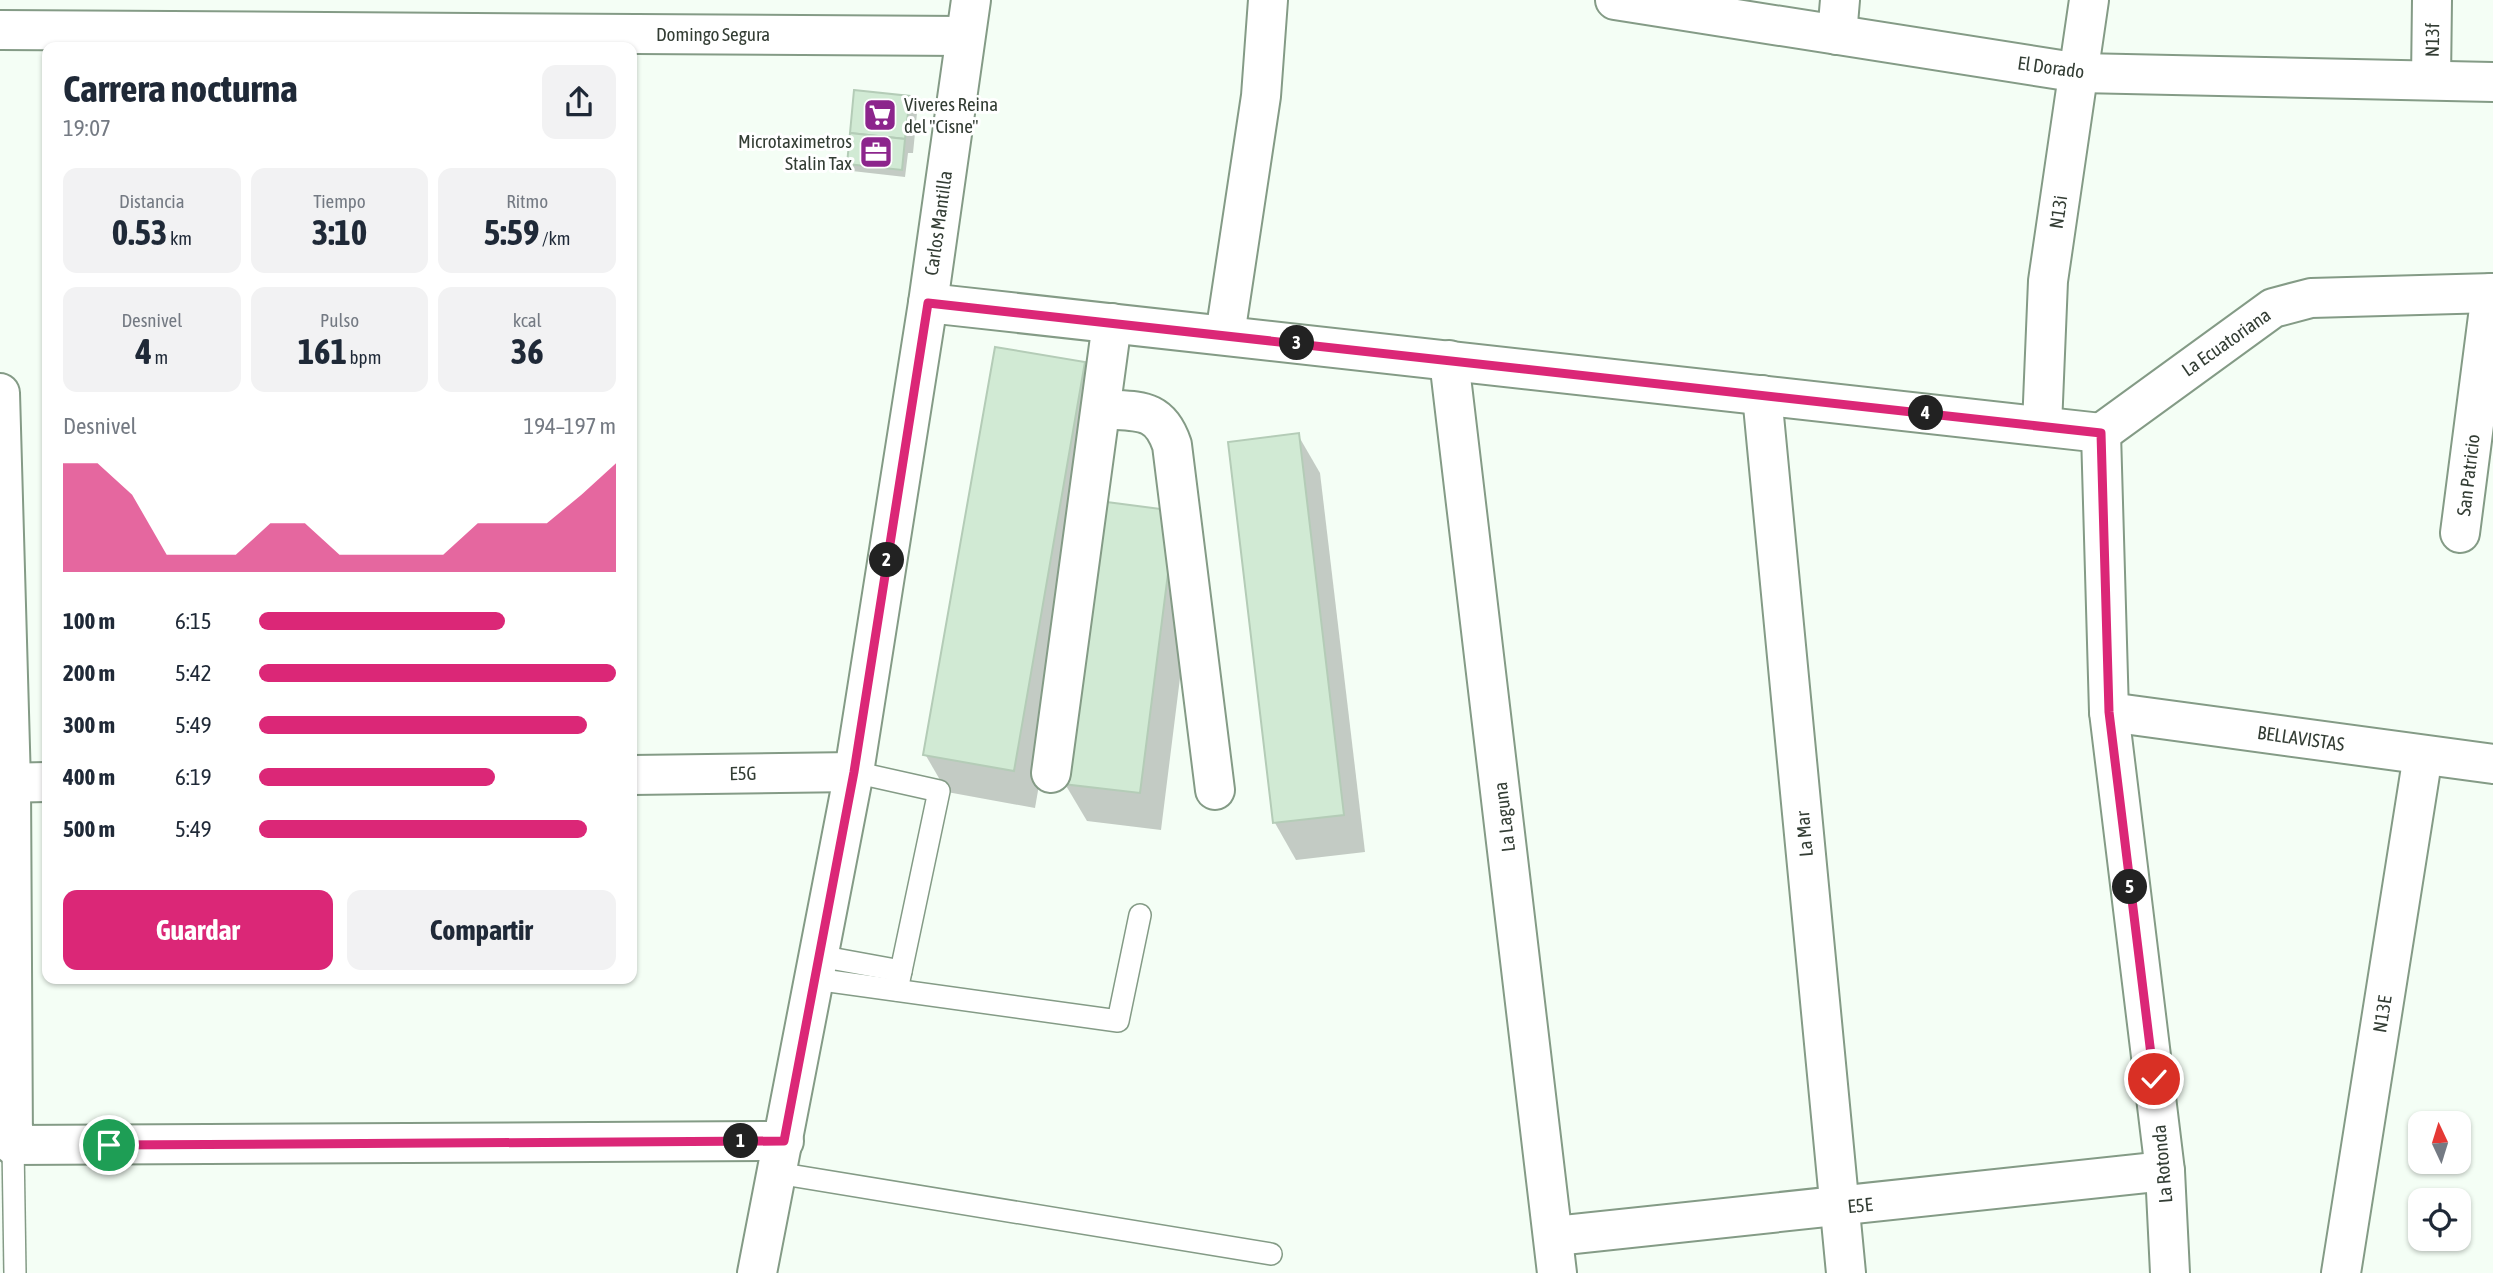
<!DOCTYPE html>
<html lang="es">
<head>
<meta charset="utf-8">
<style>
	:root { --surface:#fff; --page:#f2f2f3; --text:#1f2937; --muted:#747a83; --accent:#db2777 }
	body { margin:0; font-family:"Asap Condensed",sans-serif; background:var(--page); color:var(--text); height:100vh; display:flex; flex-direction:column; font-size:26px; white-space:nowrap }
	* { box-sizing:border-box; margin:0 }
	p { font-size:23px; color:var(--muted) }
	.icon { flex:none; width:38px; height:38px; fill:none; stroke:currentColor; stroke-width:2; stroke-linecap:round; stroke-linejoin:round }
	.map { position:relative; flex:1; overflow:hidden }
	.side { position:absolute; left:42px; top:42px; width:595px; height:942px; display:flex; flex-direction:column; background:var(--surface); border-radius:14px; box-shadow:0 2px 5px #0004 }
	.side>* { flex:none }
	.needle { width:46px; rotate:356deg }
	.tools { position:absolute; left:2408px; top:1111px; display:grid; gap:14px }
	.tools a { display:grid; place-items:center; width:63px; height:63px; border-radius:14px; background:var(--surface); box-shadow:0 2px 5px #0004; font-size:35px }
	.pin { position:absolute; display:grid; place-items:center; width:60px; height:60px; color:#fff; margin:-30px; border:4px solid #fff; border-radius:50%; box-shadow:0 2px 7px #0007 }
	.km { position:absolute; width:35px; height:35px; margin:-18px; border-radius:50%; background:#222; color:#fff; font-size:19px; line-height:35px; text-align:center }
	.round { display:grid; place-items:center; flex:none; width:74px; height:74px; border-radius:14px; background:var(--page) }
	.head { display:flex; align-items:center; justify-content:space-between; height:119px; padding:0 21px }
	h1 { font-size:38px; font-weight:700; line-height:52px }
	.figures { display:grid; grid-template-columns:repeat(3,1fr); gap:10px; height:119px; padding:7px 21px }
	.figures div { display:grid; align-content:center; border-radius:14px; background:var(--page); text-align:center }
	.figures b { font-size:35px; font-weight:700 }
	.figures small { font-size:19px; font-weight:400 }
	.figures p { font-size:19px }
	.chart { height:196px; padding:14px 21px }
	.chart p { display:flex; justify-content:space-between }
	.chart svg { width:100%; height:126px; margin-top:7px; fill:var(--accent); opacity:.7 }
	.action { display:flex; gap:14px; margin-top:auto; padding:14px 21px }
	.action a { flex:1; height:80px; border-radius:14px; background:var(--accent); color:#fff; font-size:28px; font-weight:700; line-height:80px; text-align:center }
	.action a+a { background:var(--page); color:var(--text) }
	ul { padding:0 21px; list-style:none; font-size:23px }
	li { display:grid; grid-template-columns:112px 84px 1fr; align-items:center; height:52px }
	li i { height:18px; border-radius:9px; background:var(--accent) }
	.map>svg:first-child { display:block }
</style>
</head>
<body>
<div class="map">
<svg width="2493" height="1273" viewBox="0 0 2493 1273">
	<rect width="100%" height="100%" fill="#f4fef5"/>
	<g fill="#0003">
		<polygon points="908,98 917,113 913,153 908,153 905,177 852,171 848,164"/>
		<polygon points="1084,364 1106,401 1035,808 947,792 925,754"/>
		<polygon points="1298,435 1320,473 1365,852 1296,860 1275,823"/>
		<polygon points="1100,503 1196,550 1161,830 1087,821 1065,784"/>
	</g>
	<g fill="#d1ead4" stroke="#b4ccb7" stroke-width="2">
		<polygon points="854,90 910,96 905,139 850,133"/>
		<polygon points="850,133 905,139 902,170 847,164"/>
		<polygon points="995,347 1085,362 1014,771 923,755"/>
		<polygon points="1299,433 1344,815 1273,823 1228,442"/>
		<polygon points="1099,501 1176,511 1140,793 1063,784"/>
	</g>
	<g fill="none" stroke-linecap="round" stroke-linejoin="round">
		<defs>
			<g id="service">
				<polyline points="854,772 939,791 897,990"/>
				<polyline points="819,956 901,971"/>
				<polyline points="815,979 1118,1021 1140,915"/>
				<polyline points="13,1145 15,1273"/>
				<polyline points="777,1173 1271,1254"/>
			</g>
			<g id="minor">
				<polyline points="1615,0 2080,73 2493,82"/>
				<polyline points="0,30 964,36"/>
				<polyline points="1837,35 1840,0"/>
				<polyline points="2431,80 2432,0"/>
				<polyline points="928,303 2101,433"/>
				<polyline points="1225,335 1261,96 1268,0"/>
				<polyline points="1449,360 1557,1273"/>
				<polyline points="0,393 11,783 13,1145 784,1141"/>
				<polyline points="1762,395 1846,1273"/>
				<path d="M1101,409C1137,412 1159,406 1172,445L1215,790"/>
				<polyline points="2042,426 2048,281 2089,0"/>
				<polyline points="2101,433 2109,712 2165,1171 2170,1273"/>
				<polyline points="2101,433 2273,308 2311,298 2493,293"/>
				<polyline points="2460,533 2491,293"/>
				<polyline points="2109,712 2493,764"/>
				<polyline points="1051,773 1112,323"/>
				<polyline points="632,775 854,772"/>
				<polyline points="0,783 47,782"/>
				<polyline points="1555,1236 2165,1171"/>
				<polyline points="2341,1273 2423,755"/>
			</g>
			<polyline id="tertiary" points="757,1273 854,772 928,303 971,0"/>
		</defs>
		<use href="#service" stroke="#849b86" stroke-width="24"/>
		<use href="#minor" stroke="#849b86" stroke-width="42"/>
		<use href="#tertiary" stroke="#849b86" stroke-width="42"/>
		<use href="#service" stroke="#fff" stroke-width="21"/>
		<use href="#minor" stroke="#fff" stroke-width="38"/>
		<use href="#tertiary" stroke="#fff" stroke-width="38"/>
	</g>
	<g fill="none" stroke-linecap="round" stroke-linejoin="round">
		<defs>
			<polyline id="route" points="109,1145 784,1141 854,772 928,303 2101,433 2109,712 2154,1079"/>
		</defs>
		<use href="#route" stroke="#fff" stroke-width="14"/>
		<use href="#route" stroke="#db2777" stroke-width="9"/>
	</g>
	<defs>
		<symbol id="supermarket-square" viewBox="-11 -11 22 22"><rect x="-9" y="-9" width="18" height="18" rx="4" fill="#8c258c" stroke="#fff"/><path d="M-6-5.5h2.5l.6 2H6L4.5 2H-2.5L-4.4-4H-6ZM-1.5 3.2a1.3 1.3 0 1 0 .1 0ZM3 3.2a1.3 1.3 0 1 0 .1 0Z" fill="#fff"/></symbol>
		<symbol id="office-square" viewBox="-11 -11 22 22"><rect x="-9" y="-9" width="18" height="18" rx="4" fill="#8c258c" stroke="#fff"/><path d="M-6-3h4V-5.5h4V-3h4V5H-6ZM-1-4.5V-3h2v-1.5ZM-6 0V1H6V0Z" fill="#fff"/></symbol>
	</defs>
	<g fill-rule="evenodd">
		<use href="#supermarket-square" x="861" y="96" width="38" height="38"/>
		<use href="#office-square" x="857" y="133" width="38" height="38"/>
	</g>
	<g text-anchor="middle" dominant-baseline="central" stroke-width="6" stroke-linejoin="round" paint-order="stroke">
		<g font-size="19" fill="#333d34" stroke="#fff">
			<text x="713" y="34">Domingo Segura</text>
			<text transform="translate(2432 40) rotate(-89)">N13f</text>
			<text transform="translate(2051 67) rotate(8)">El Dorado</text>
			<text transform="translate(2058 212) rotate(-82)">N13i</text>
			<text transform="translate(938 223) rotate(-82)">Carlos Mantilla</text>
			<text transform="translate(2226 342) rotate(-35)">La Ecuatoriana</text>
			<text transform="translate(2468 475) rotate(-83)">San Patricio</text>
			<text transform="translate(2301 738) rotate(8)">BELLAVISTAS</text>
			<text transform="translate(743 773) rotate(-1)">E5G</text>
			<text transform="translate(1504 817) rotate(-97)">La Laguna</text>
			<text transform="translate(1804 834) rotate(-95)">La Mar</text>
			<text transform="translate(2382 1014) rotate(-81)">N13E</text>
			<text transform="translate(2162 1164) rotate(-95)">La Rotonda</text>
			<text transform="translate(1860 1205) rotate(-6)">E5E</text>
		</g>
		<g font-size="19" fill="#333d34" stroke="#fff" text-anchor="start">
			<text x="904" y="104">Viveres Reina<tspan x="904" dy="22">del "Cisne"</tspan></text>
			<text x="852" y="141" text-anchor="end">Microtaximetros<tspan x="852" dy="22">Stalin Tax</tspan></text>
		</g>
	</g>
</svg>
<div class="tools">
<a><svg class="needle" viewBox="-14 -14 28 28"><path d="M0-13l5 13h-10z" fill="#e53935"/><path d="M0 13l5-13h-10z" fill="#747a83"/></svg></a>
<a><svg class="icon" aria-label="locate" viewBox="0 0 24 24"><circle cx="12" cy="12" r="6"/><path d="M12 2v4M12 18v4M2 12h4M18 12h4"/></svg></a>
</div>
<div class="pin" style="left:109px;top:1145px;background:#1e9e55"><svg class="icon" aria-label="arrive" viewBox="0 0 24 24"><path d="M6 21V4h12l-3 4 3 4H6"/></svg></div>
<div class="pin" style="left:2154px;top:1079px;background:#d93025"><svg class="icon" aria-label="check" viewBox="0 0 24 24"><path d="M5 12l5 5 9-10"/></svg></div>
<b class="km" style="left:741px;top:1141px">1</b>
<b class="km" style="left:887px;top:560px">2</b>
<b class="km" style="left:1297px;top:343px">3</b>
<b class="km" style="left:1926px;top:413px">4</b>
<b class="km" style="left:2130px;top:887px">5</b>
<section class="side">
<div class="head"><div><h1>Carrera nocturna</h1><p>19:07</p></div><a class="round"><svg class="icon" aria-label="share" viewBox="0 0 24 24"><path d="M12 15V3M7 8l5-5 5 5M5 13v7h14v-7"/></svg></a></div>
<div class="figures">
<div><p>Distancia</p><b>0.53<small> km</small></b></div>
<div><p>Tiempo</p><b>3:10</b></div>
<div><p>Ritmo</p><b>5:59<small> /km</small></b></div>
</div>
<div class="figures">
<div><p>Desnivel</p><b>4<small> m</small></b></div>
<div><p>Pulso</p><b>161<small> bpm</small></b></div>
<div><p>kcal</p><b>36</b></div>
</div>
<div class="chart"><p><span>Desnivel</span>194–197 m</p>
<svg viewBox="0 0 160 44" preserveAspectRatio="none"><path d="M0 44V6L10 6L20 17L30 38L40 38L50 38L60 27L70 27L80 38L90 38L100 38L110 38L120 27L130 27L140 27L150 17L160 6V44z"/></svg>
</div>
<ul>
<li><b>100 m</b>6:15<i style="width:69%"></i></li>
<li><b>200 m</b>5:42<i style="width:100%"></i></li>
<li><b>300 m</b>5:49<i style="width:92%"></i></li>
<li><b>400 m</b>6:19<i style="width:66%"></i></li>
<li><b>500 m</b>5:49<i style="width:92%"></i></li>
</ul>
<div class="action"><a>Guardar</a><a>Compartir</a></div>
</section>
</div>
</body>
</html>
